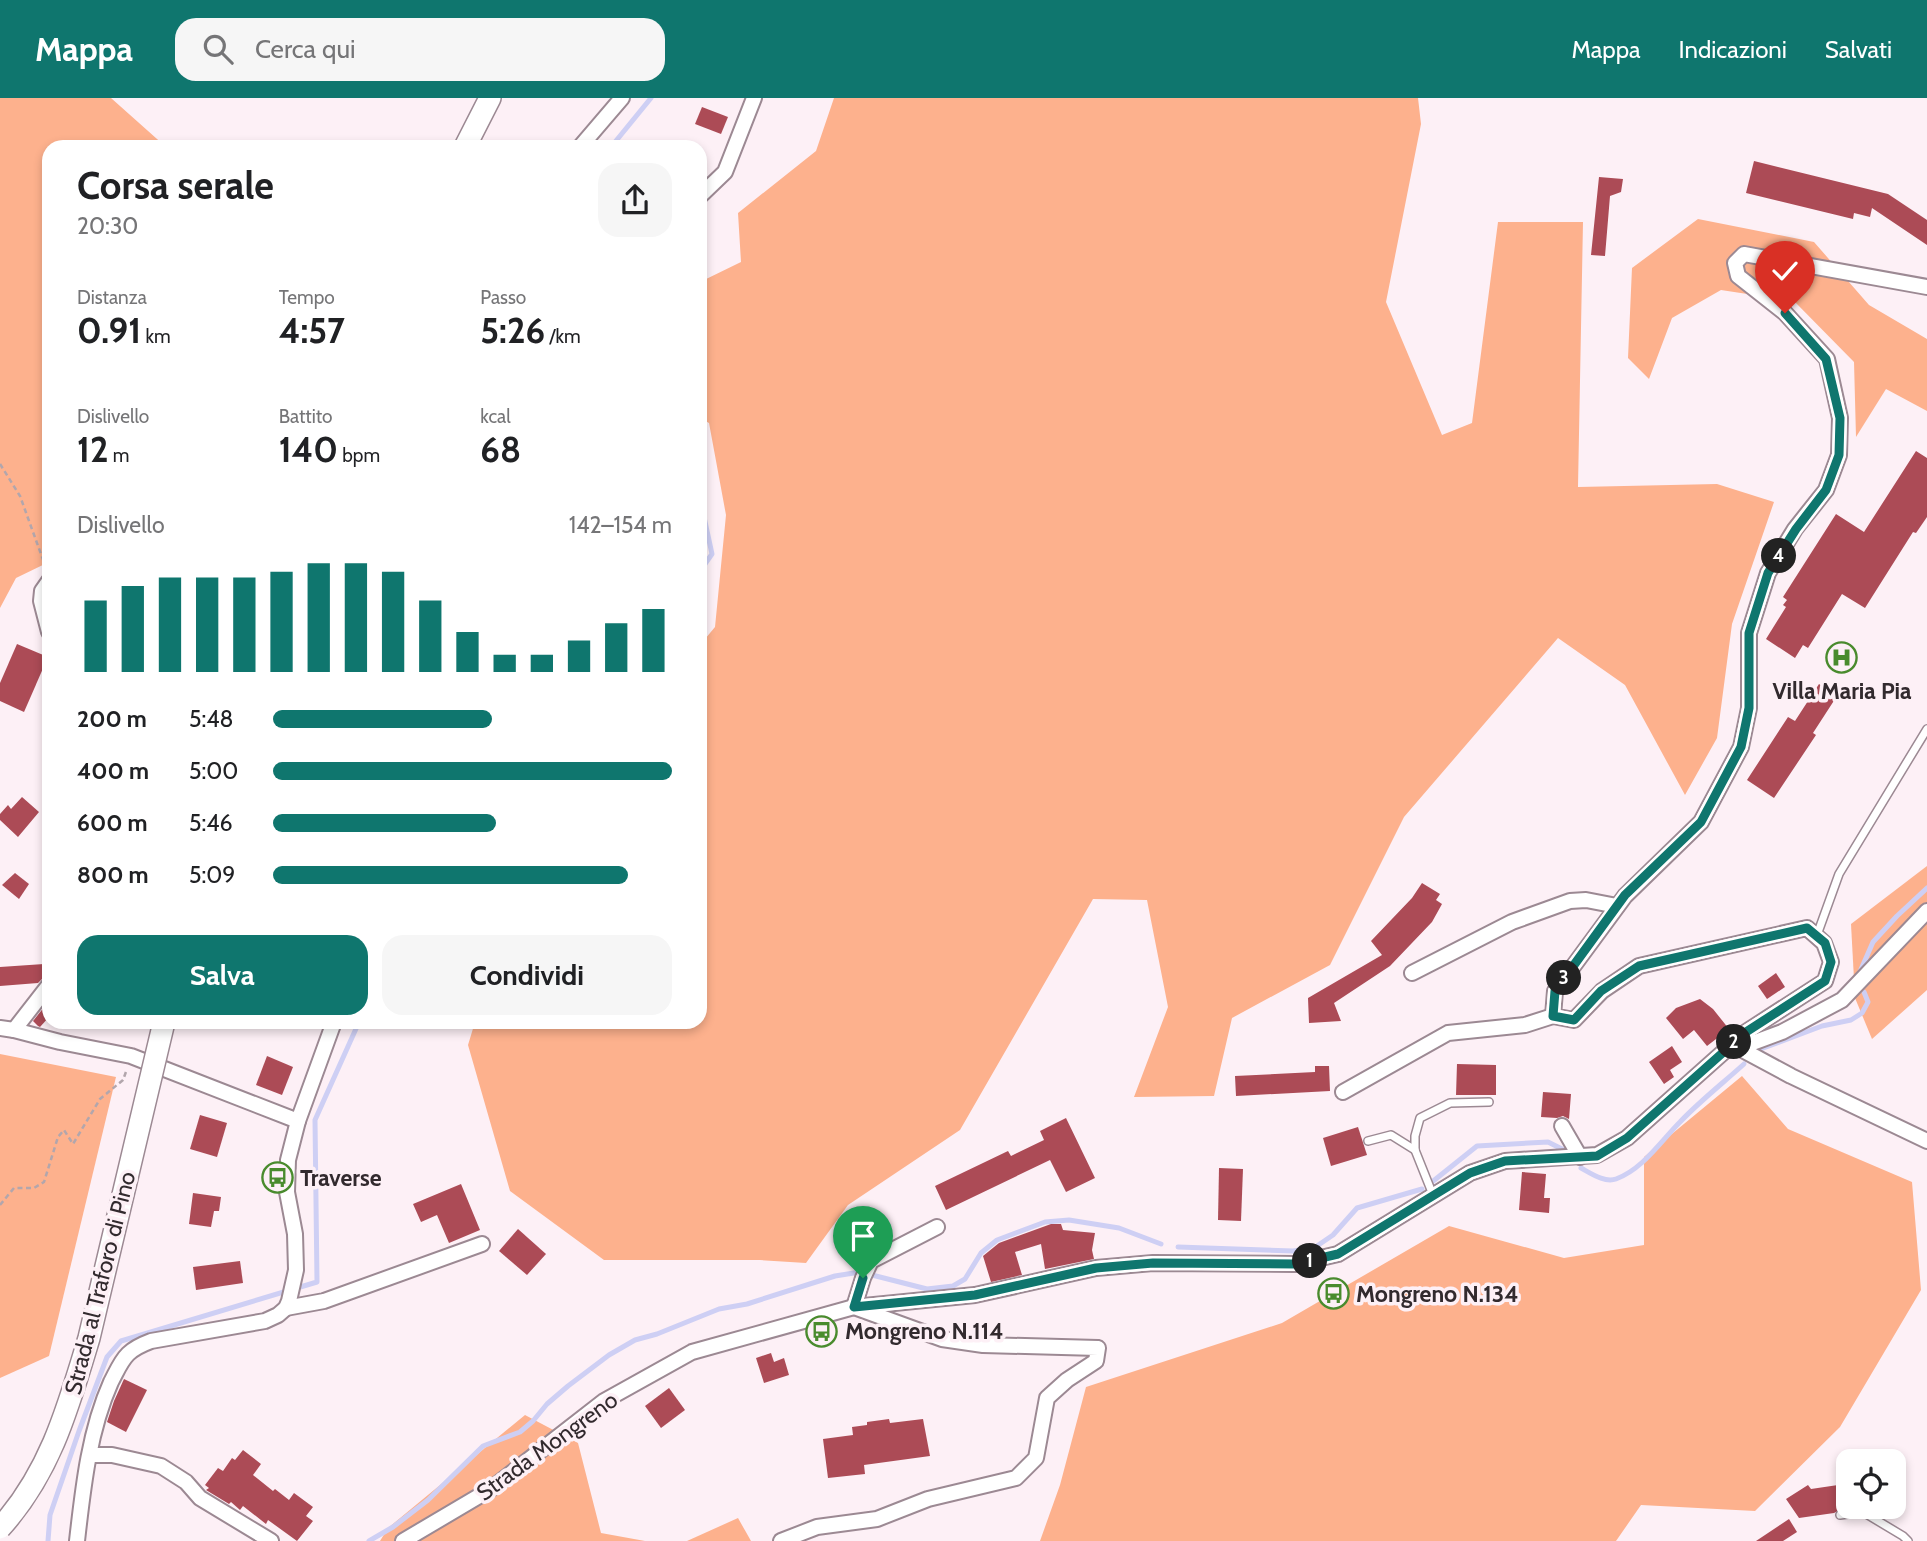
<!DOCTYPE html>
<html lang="it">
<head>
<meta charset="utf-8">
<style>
	:root { --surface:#fff; --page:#f6f6f6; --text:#202124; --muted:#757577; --accent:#0f766e }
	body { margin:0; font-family:Cabin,sans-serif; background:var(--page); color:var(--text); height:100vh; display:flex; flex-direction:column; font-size:26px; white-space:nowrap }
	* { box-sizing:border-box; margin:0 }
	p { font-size:23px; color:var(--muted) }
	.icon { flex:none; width:38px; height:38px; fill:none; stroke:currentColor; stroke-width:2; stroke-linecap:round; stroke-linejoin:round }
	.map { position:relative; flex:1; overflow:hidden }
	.details { position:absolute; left:42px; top:42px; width:665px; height:889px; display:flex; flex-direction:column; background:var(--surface); border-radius:21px; box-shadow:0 4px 10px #0003 }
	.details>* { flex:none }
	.fabs { position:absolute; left:1836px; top:1351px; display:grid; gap:14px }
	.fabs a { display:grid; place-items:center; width:70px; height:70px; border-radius:14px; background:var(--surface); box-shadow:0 4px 10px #0003; font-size:35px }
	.pin { position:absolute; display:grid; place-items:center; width:60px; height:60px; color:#fff; margin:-72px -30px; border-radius:50% 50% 50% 0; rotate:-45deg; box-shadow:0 0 7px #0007 }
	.pin .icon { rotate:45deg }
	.km { position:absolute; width:35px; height:35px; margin:-18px; border-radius:50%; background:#222; color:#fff; font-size:19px; line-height:35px; text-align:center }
	.round { display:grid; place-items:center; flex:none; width:74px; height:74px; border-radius:21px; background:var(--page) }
	.summary { display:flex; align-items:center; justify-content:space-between; height:119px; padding:0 35px }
	h1 { font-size:38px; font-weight:700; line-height:52px }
	.metrics { display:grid; grid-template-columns:repeat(3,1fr); gap:10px; height:119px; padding:7px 35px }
	.metrics div { display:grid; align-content:center }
	.metrics b { font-size:35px; font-weight:700 }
	.metrics small { font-size:19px; font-weight:400 }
	.metrics p { font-size:19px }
	.chart { height:196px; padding:14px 35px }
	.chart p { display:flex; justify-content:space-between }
	.chart svg { width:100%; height:126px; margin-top:7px; stroke:var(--accent); stroke-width:6 }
	.button { display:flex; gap:14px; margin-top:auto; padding:14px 35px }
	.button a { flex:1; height:80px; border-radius:21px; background:var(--accent); color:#fff; font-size:28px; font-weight:700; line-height:80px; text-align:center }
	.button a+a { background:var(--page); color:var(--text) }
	ul { padding:0 35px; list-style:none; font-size:23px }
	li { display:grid; grid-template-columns:112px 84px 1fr; align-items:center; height:52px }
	li i { height:18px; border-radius:9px; background:var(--accent) }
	header { display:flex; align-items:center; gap:42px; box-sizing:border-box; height:98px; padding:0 35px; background:var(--accent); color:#fff }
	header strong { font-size:33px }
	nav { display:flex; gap:38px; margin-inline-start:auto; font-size:24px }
	.search { width:490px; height:63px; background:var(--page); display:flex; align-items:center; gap:18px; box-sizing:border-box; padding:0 24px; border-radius:21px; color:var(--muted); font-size:26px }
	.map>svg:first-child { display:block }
</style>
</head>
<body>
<header>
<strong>Mappa</strong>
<div class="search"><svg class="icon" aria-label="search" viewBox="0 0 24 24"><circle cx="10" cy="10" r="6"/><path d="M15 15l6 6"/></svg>Cerca qui</div>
<nav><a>Mappa</a><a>Indicazioni</a><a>Salvati</a></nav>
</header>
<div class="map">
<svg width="1927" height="1443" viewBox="0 0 1927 1443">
	<rect width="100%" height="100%" fill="#fdf0f6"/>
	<g fill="#fdb18d">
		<polygon points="0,0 111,0 166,49 49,49 49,464 16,480 0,510"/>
		<polygon points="834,0 1418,0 1421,26 1386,204 1442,337 1472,325 1498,124 1583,124 1578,389 1717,386 1774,404 1732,526 1717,640 1685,697 1625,587 1558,540 1404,719 1330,867 1232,920 1214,998 1134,999 1168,909 1147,802 1093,801 960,1032 848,1107 806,1165 760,1162 604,1162 510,1093 468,947 475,924 700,924 700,547 715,529 726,417 709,325 700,320 700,184 741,164 738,115 816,53"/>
		<polygon points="1698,121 1814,144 1869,207 1927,241 1927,313 1886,291 1856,339 1854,264 1794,203 1721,192 1672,220 1649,281 1628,260 1632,170"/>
		<polygon points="1927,768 1927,892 1872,941 1855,900 1851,826"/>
		<polygon points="0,956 116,979 49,1258 0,1280"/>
		<polygon points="1742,978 1788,1031 1912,1084 1921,1192 1840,1329 1755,1413 1641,1407 1616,1443 1040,1443 1060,1387 1086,1289 1282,1225 1449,1128 1564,1160 1644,1147 1644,1059"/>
		<polygon points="525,1317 578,1345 601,1435 645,1443 380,1443 388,1430"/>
		<polygon points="738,1420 751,1443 687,1443"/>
	</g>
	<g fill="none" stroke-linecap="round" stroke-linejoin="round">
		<g stroke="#cecff4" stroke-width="5">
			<polyline points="611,49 651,0"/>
			<polyline points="700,415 704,419 712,456 700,473"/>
			<polyline points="1859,876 1873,844 1897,818 1927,790"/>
			<polyline points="1758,952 1822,928 1851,922 1862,915 1868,904 1864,894"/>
			<path d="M1581,1070C1592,1076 1605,1085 1616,1081C1643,1071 1661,1043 1680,1024C1700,1003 1723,985 1744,966"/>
			<polyline points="1432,1084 1477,1048 1548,1044 1562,1051"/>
			<polyline points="1178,1149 1293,1153 1314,1150 1333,1137 1357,1110 1422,1091"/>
			<polyline points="872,1177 927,1191 953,1188 965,1181 981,1155 997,1142 1045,1124 1069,1122 1119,1130 1161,1146"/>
			<polyline points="48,1443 50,1417 79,1333 107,1259 121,1243 317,1184 315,1022 359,924"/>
			<polyline points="369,1443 393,1429 428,1402 483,1348 520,1334 533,1323 547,1306 568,1288 609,1257 635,1242 657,1236 719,1211 747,1206 835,1178 860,1174"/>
		</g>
	</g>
	<g fill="#ac4b56">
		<polygon points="702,9 728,19 721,36 695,26"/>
		<polygon points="1754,63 1888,96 1927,122 1927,147 1872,110 1870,119 1854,115 1853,121 1746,95"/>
		<polygon points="1599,79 1623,81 1621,94 1610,98 1605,158 1591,157"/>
		<polygon points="1916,353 1927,360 1927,419 1916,435 1913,434 1865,510 1842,496 1808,550 1803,547 1795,560 1766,541 1786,509 1783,507 1787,502 1783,499 1836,416 1864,434"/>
		<polygon points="17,546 48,559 24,614 0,603 0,585"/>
		<polygon points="1819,586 1837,598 1813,635 1816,637 1774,700 1747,682 1788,619 1795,623"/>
		<polygon points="22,699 39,714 18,739 0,722 0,716 8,707 11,711"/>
		<polygon points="15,775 29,786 19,801 2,787"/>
		<polygon points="1422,785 1440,796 1436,802 1442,806 1432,824 1390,868 1334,905 1341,923 1309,925 1308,900 1382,857 1371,843 1412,800"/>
		<polygon points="44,866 45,878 38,885 0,888 0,869"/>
		<polygon points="1776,875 1785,889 1767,901 1758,888"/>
		<polygon points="1700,901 1713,911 1729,931 1707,948 1694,932 1683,941 1666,920 1676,910"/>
		<polygon points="49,903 49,919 40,929 38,928 33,923"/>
		<polygon points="1672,948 1682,964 1670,972 1674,979 1664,986 1649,964"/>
		<polygon points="267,958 293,969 282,997 256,987"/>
		<polygon points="1457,966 1496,967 1496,997 1456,997"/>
		<polygon points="1315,968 1329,968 1330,993 1236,998 1235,978 1315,974"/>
		<polygon points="1543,994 1571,996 1569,1021 1563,1018 1557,1020 1541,1019"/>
		<polygon points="200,1017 227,1025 217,1059 190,1051"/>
		<polygon points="1066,1020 1095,1080 1066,1094 1050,1062 946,1112 935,1088 1008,1053 1011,1058 1044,1042 1040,1033"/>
		<polygon points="1358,1029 1367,1057 1331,1068 1323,1040"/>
		<polygon points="1219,1070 1243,1071 1241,1123 1218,1122"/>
		<polygon points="1522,1074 1546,1076 1544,1100 1550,1100 1549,1115 1519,1112"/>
		<polygon points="461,1086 480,1132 449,1145 437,1117 421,1124 413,1106"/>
		<polygon points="193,1095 221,1099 219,1113 214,1113 211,1129 189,1126"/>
		<polygon points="1051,1126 1061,1126 1063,1132 1095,1135 1092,1152 1094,1161 1045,1171 1041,1146 1015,1154 1022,1177 991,1184 983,1158 999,1145"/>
		<polygon points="518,1131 546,1156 527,1177 499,1153"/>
		<polygon points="240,1163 243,1185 196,1192 193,1169"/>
		<polygon points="771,1255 774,1264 784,1260 789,1277 764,1285 756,1260"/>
		<polygon points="124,1281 147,1292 126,1334 107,1324 114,1303"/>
		<polygon points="669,1290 685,1312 661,1330 645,1308"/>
		<polygon points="889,1321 890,1325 923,1321 930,1358 864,1367 865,1376 828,1380 823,1341 853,1337 852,1329 867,1327 867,1324"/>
		<polygon points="243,1352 261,1366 253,1377 273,1393 275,1391 289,1402 294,1395 313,1409 306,1418 313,1423 297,1443 268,1422 266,1426 243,1408 240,1412 231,1404 229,1406 206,1392 209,1390 205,1387 218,1370 223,1373 232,1360 235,1362"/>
		<polygon points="1808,1387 1811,1391 1838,1387 1842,1411 1834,1415 1799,1420 1786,1401"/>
		<polygon points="1789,1421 1797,1434 1783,1443 1756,1443"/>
	</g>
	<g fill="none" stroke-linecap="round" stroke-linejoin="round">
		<defs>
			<g id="service">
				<polyline points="1817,837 1839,776 1927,631"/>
				<polyline points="1368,1043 1391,1037 1415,1052"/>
				<polyline points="1433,1097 1415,1052 1415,1038 1420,1020 1450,1005 1489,1004"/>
				<polyline points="1840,1417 1863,1414 1903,1438 1908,1443"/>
			</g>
			<g id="minor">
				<polyline points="580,49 622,0"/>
				<polyline points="700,98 725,74 754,0"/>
				<polyline points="49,483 42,493 41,503 49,534"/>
				<polyline points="1412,875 1512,824 1570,803 1586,802 1617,808"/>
				<polyline points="0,930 14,932 60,944 131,958 298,1023"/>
				<polyline points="14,932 49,887"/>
				<polyline points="1727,950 1739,950 1782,934 1842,902 1927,813"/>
				<polyline points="1739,950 1791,978 1927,1043"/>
				<polyline points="1343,994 1448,935 1525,927 1553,918"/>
				<polyline points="1562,1028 1580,1059"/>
				<polyline points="286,1210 324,1203 482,1146"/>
				<polyline points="90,1357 112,1357 161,1368 186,1384 200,1400 271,1443"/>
				<path d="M77,1443C83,1390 89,1333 111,1284C116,1275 120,1264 128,1256C134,1250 143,1246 151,1243L265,1223L278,1217L286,1210L289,1203L296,1172L295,1136L287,1094L288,1062L298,1023L334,924"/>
				<polyline points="403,1443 491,1391 604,1303 692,1254 854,1209 975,1197 1096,1170 1153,1165 1295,1166 1338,1156 1470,1075 1505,1063 1597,1057 1627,1040 1746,934 1825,883 1831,864 1824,845 1807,830 1639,868 1602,893 1574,922 1553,918 1555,893 1625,798 1701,724 1741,649 1749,610 1749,535 1768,475 1795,431 1826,392 1839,357 1840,320 1827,261 1785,215 1738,178 1735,165 1744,156 1927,189"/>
				<polyline points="781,1443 817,1429 877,1421 928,1401 1016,1380 1036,1360 1047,1300 1067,1282 1096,1263 1098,1250 983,1247 942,1241 854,1209 863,1180 871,1163 937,1129"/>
			</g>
			<polyline id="primary" points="465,49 490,0"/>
		</defs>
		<use href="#service" stroke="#9c8993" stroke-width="10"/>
		<use href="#minor" stroke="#9c8993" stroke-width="18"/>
		<use href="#primary" stroke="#9c8993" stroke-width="24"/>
		<g stroke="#b2a6ac" stroke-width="2.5" stroke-dasharray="5 3.5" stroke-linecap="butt">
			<polyline points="0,366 20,398 46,470"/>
			<polyline points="0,1107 14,1090 34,1090 44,1084 58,1039 64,1032 73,1046 100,1001 123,982 127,971"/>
		</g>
		<use href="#service" stroke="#fff" stroke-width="7"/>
		<use href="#minor" stroke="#fff" stroke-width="14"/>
		<use href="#primary" stroke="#fff" stroke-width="21"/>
		<defs>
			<path id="primary-bridge" d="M0,1430C50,1375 68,1310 89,1240L164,924"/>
		</defs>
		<use href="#primary-bridge" stroke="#9c8993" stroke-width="24" stroke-linecap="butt"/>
		<use href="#primary-bridge" stroke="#fff" stroke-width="21"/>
	</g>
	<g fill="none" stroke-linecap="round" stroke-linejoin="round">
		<defs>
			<polyline id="route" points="863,1180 854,1209 975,1197 1096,1170 1153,1165 1295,1166 1338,1156 1470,1075 1505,1063 1597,1058 1627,1040 1746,934 1825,883 1831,864 1825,845 1807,830 1639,868 1601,893 1574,922 1553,918 1555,893 1625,797 1701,724 1741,649 1749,610 1749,535 1768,475 1796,431 1826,392 1839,357 1840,320 1826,261 1785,215"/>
		</defs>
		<use href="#route" stroke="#fff" stroke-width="14"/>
		<use href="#route" stroke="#0f766e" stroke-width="9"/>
	</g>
	<defs>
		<symbol id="hospital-ring" viewBox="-11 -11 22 22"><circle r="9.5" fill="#fdf0f6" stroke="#498b2d" stroke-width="1.5"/><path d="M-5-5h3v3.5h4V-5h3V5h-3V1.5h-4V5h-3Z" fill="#498b2d"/></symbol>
		<symbol id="bus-ring" viewBox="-11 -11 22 22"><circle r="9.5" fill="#fdf0f6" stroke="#498b2d" stroke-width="1.5"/><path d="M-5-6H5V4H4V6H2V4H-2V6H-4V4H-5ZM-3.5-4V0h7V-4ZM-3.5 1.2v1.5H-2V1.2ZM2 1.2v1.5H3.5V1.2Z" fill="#498b2d"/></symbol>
	</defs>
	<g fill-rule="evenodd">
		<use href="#hospital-ring" x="1824" y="542" width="35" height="35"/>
		<use href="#bus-ring" x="260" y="1062" width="35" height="35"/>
		<use href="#bus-ring" x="1316" y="1178" width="35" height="35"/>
		<use href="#bus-ring" x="804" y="1216" width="35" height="35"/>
	</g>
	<g text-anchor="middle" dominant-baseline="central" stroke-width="7" stroke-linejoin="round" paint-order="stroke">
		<g font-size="23" font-weight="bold" fill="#322a2e" stroke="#fdf0f6" text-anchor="start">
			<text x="1842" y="593" text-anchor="middle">Villa Maria Pia</text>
			<text x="300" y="1080">Traverse</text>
			<text x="1356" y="1196">Mongreno N.134</text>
			<text x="845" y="1233">Mongreno N.114</text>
		</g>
		<g font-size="23" fill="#322a2e" stroke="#fdf0f6">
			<text transform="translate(100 1185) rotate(-76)">Strada al Traforo di Pino</text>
			<text transform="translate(547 1348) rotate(-36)">Strada Mongreno</text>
		</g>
	</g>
</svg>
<div class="fabs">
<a><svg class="icon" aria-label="locate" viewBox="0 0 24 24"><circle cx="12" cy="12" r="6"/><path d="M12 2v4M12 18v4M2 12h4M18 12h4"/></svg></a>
</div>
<div class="pin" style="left:863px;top:1180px;background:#1e9e55"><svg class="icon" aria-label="arrive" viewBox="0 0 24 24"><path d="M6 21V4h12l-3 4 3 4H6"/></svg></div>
<div class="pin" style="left:1785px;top:215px;background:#d93025"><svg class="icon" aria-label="check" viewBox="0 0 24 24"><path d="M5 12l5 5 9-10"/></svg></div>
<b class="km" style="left:1310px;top:1163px">1</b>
<b class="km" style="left:1734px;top:944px">2</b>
<b class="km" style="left:1564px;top:880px">3</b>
<b class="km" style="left:1779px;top:458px">4</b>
<section class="details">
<div class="summary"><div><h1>Corsa serale</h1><p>20:30</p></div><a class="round"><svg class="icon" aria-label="share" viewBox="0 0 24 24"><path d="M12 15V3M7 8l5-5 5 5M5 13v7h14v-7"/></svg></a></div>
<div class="metrics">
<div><p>Distanza</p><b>0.91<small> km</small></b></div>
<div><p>Tempo</p><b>4:57</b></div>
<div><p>Passo</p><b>5:26<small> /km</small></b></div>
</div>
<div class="metrics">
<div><p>Dislivello</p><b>12<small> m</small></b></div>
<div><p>Battito</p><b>140<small> bpm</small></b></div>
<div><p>kcal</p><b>68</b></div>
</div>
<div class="chart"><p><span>Dislivello</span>142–154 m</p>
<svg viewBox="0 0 160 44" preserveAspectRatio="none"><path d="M5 44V19M15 44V14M25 44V11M35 44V11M45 44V11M55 44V9M65 44V6M75 44V6M85 44V9M95 44V19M105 44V30M115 44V38M125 44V38M135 44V33M145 44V27M155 44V22"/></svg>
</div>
<ul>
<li><b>200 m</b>5:48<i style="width:55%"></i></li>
<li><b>400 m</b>5:00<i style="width:100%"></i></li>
<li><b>600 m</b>5:46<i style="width:56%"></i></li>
<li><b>800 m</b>5:09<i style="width:89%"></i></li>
</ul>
<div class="button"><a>Salva</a><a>Condividi</a></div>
</section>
</div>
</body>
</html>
